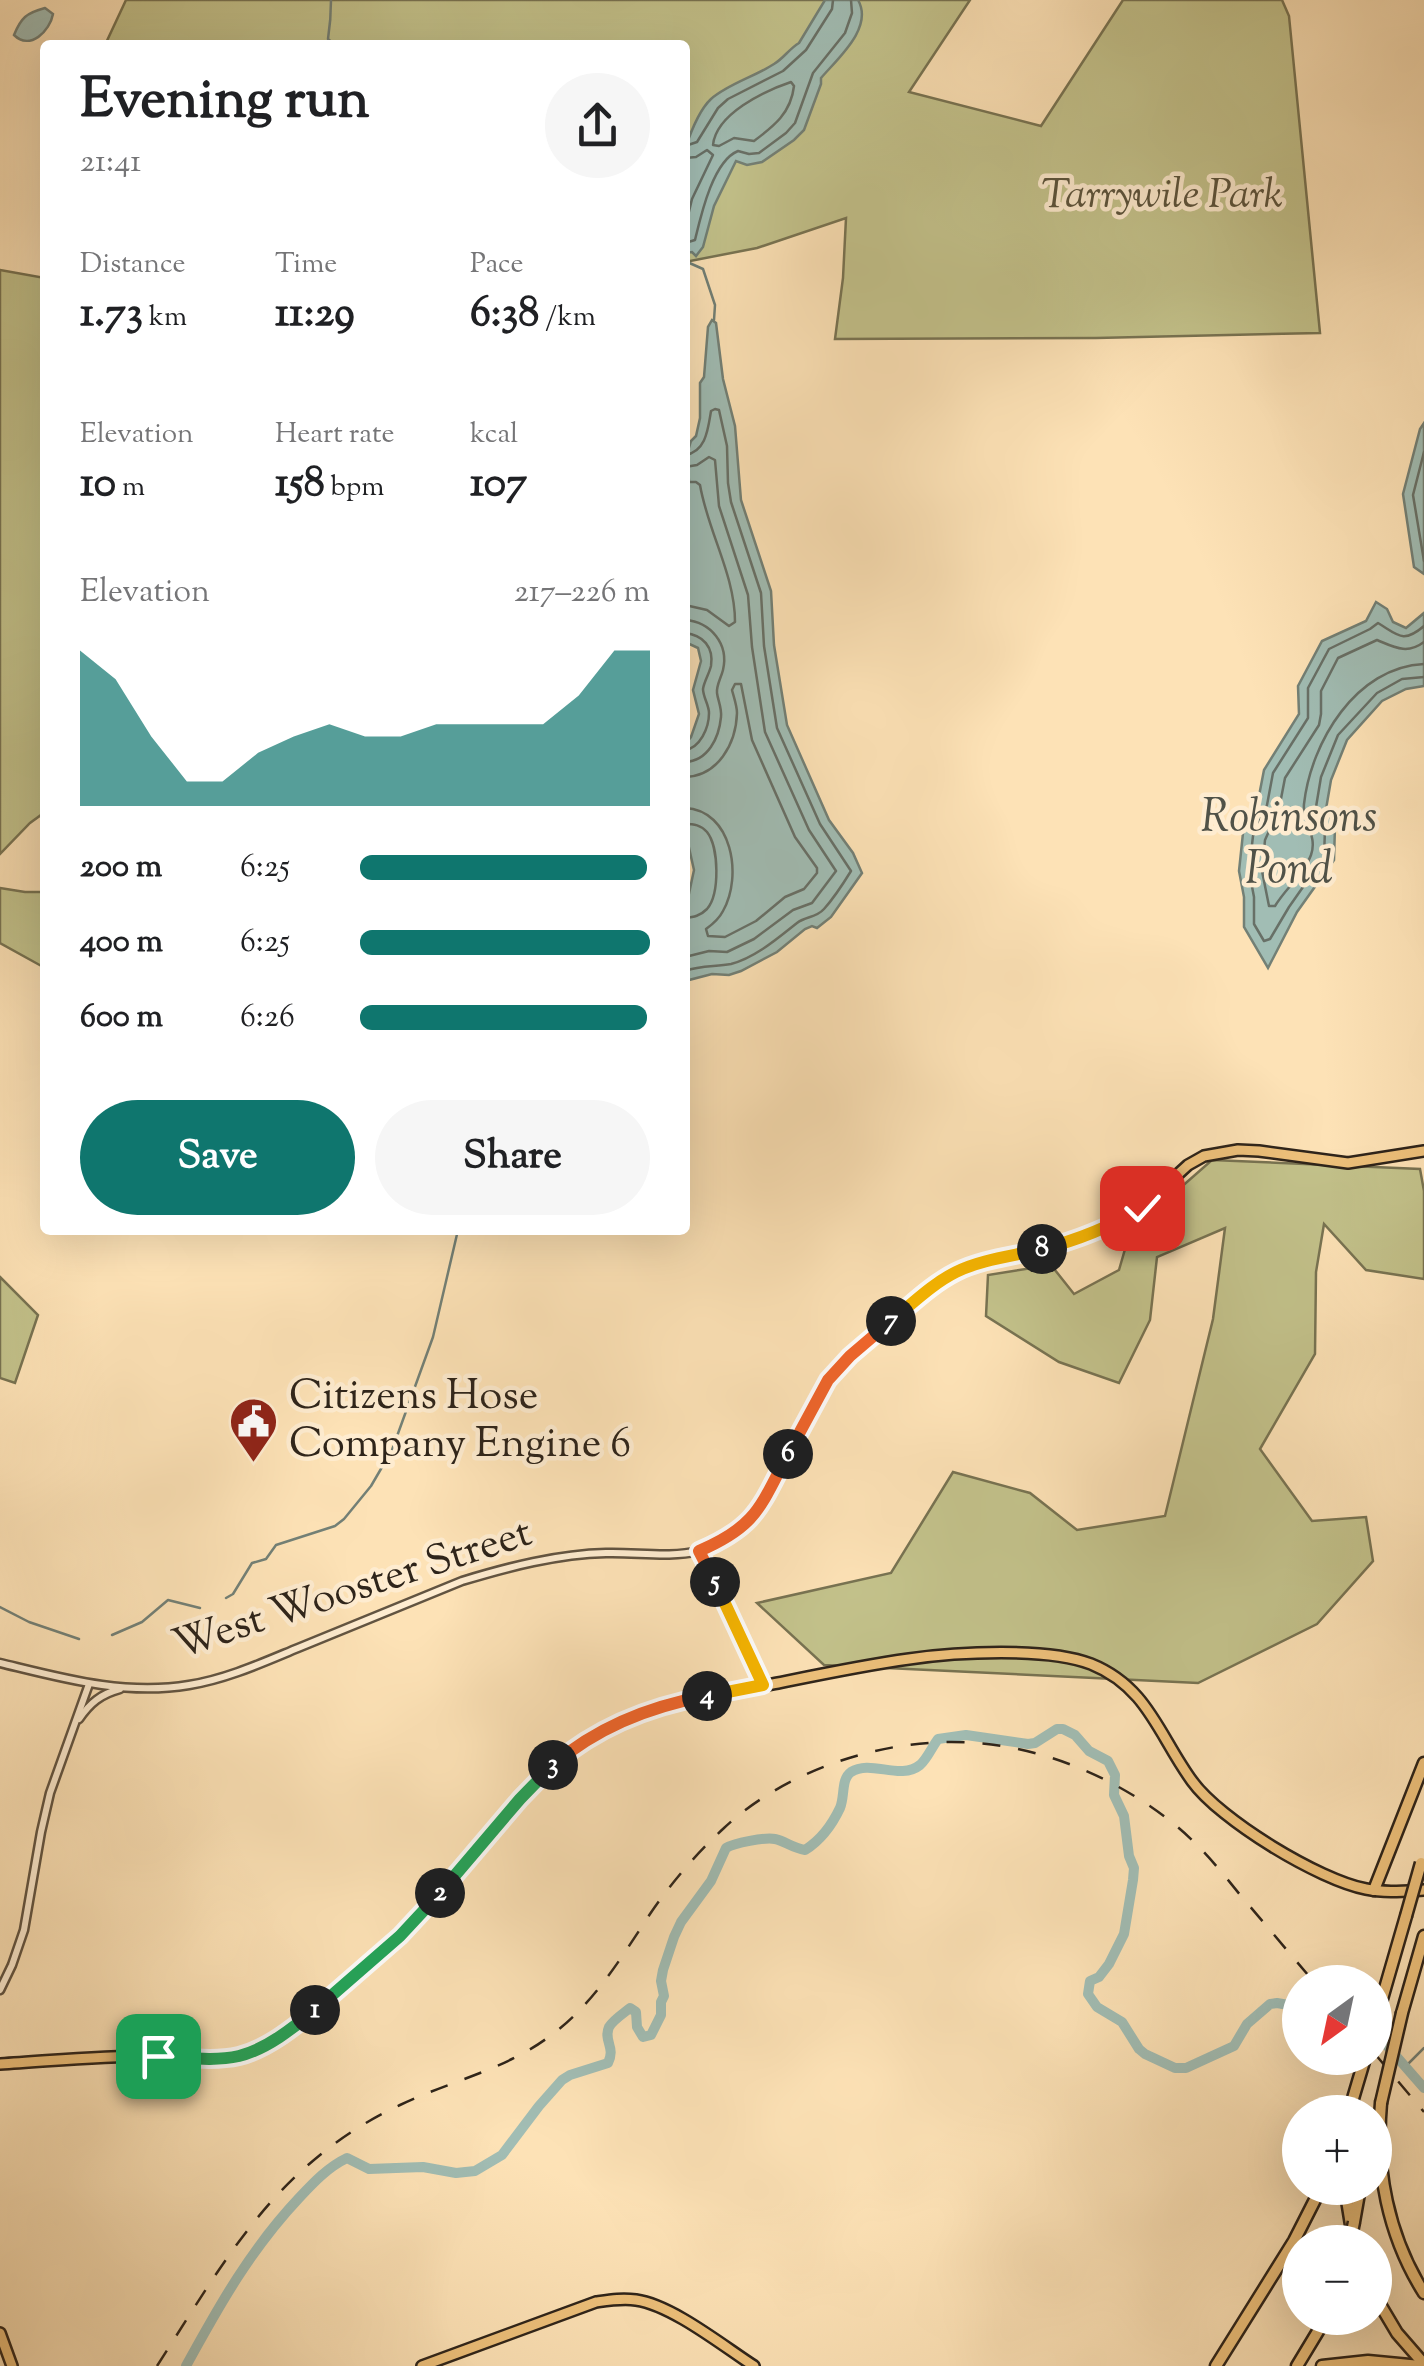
<!DOCTYPE html>
<html lang="en">
<head>
<meta charset="utf-8">
<style>
	:root { --surface:#fff; --page:#f6f6f6; --text:#202124; --muted:#757577; --accent:#0f766e }
	body { margin:0; font-family:"Sorts Mill Goudy",serif; background:var(--page); color:var(--text); height:100vh; display:flex; flex-direction:column; font-size:38px; white-space:nowrap }
	* { box-sizing:border-box; margin:0 }
	p { font-size:32px; color:var(--muted) }
	.icon { flex:none; width:55px; height:55px; fill:none; stroke:currentColor; stroke-width:2; stroke-linecap:round; stroke-linejoin:round }
	.map { position:relative; flex:1; overflow:hidden }
	.side { position:absolute; left:40px; top:40px; width:650px; height:1195px; display:flex; flex-direction:column; background:var(--surface); border-radius:10px; box-shadow:0 10px 40px #0002 }
	.side>* { flex:none }
	.needle { width:65px; rotate:213deg }
	.fabs { position:absolute; left:1282px; top:1965px; display:grid; gap:20px }
	.fabs a { display:grid; place-items:center; width:110px; height:110px; border-radius:50%; background:var(--surface); box-shadow:0 10px 40px #0002; font-size:50px }
	.pin { position:absolute; display:grid; place-items:center; width:85px; height:85px; color:#fff; margin:-42px; border-radius:20px; box-shadow:0 5px 15px #0006 }
	.km { position:absolute; width:50px; height:50px; margin:-25px; border-radius:50%; background:#222; color:#fff; font-size:28px; line-height:50px; text-align:center }
	.round { display:grid; place-items:center; flex:none; width:105px; height:105px; border-radius:52px; background:var(--page) }
	.overview { display:flex; align-items:center; justify-content:space-between; height:170px; padding:0 40px }
	h1 { font-size:55px; font-weight:700; line-height:75px }
	.figures { display:grid; grid-template-columns:repeat(3,1fr); gap:15px; height:170px; padding:10px 40px }
	.figures div { display:grid; align-content:center }
	.figures b { font-size:42px; font-weight:700 }
	.figures small { font-size:28px; font-weight:400 }
	.figures p { font-size:28px }
	.chart { height:280px; padding:20px 40px }
	.chart p { display:flex; justify-content:space-between }
	.chart svg { width:100%; height:180px; margin-top:10px; fill:var(--accent); opacity:.7 }
	.action { display:flex; gap:20px; margin-top:auto; padding:20px 40px }
	.action a { flex:1; height:115px; border-radius:60px; background:var(--accent); color:#fff; font-size:40px; font-weight:700; line-height:115px; text-align:center }
	.action a+a { background:var(--page); color:var(--text) }
	ul { padding:0 40px; list-style:none; font-size:32px }
	li { display:grid; grid-template-columns:160px 120px 1fr; align-items:center; height:75px }
	li i { height:25px; border-radius:12px; background:var(--accent) }
	.map>svg:first-child { display:block }
</style>
</head>
<body>
<div class="map">
<svg width="1424" height="2366" viewBox="0 0 1424 2366">
	<rect width="100%" height="100%" fill="#fde2b6"/>
	<filter id="stains"><feTurbulence type="fractalNoise" baseFrequency=".002" numOctaves="4"/><feColorMatrix values="0 0 0 0 .2 0 0 0 0 .09 0 0 0 0 .02 0 0 0 .5 -.17"/></filter>
	<radialGradient id="worn" r=".72"><stop offset=".6" stop-color="#630" stop-opacity="0"/><stop offset="1" stop-color="#630" stop-opacity=".3"/></radialGradient>
	<g fill="#c3c28b" stroke="#787352" stroke-width="2.5">
		<polygon points="126,0 970,0 909,92 1041,126 1123,0 1282,0 1289,16 1320,333 1096,338 835,339 843,278 846,218 757,248 685,262 685,45 105,45"/>
		<polygon points="0,270 45,278 45,812 30,823 0,854"/>
		<polygon points="0,888 25,892 45,892 45,968 0,943"/>
		<polygon points="1212,1160 1420,1169 1424,1191 1424,1279 1366,1270 1324,1224 1316,1272 1315,1354 1260,1449 1312,1521 1366,1517 1373,1561 1317,1624 1198,1683 824,1665 757,1603 891,1573 953,1472 1030,1493 1077,1530 1165,1516 1213,1319 1225,1228 1157,1257 1150,1320 1119,1383 1059,1362 986,1316 988,1275 1051,1265 1074,1294 1119,1270 1130,1232"/>
		<polygon points="0,1277 38,1315 15,1383 0,1378"/>
	</g>
	<g fill="#a1bdb4" stroke="#738076" stroke-width="2.5">
		<path d="M825,0H858C874,28 837,59 821,78V84L804,130L794,140L762,162L747,165L736,161L714,206L703,247L696,256L692,252L685,253V149C690,134 698,111 711,99C728,84 754,77 774,64C784,58 789,49 799,43Z"/>
		<path d="M45,8L53,14C50,31 30,51 14,35C21,18 26,13 45,8Z"/>
		<polygon points="712,320 716,323 723,379 735,426 741,500 771,591 774,645 787,725 829,820 853,853 862,873 831,917 817,928 812,926 805,929 777,952 741,971 729,975 712,974 685,981 687,903 694,870 685,830 685,744 691,737 699,714 693,690 701,661 698,648 685,642 685,486 689,481 687,454 691,441 696,436 700,418 700,383 704,377 708,327"/>
		<polygon points="1424,423 1424,574 1414,567 1403,494 1420,429"/>
		<polygon points="1376,602 1387,609 1393,622 1406,628 1424,613 1424,686 1406,689 1382,701 1347,740 1331,780 1326,809 1335,826 1334,860 1297,912 1268,968 1244,927 1244,897 1239,871 1243,833 1258,801 1264,770 1299,714 1298,686 1322,641 1366,621"/>
	</g>
	<g fill="none" stroke-linecap="round" stroke-linejoin="round">
		<g stroke="#687067" stroke-width="2.5">
			<path d="M791,82L794,86C791,113 774,126 754,141L734,138L719,146L713,145C716,114 764,91 791,82Z"/>
			<polyline points="685,146 697,142 718,108 728,99 783,71 806,50 832,9 833,0"/>
			<polyline points="685,158 696,157 707,150 713,155 692,199 685,228"/>
			<path d="M685,243L695,240C701,215 713,161 738,151L749,154L759,153L786,133L795,123L813,73L845,33L852,13L851,0"/>
			<polyline points="1424,452 1413,495 1424,561"/>
			<path d="M685,455C706,452 708,429 711,411L715,409L719,410L727,446L728,483L731,502L761,593L764,646L777,728L820,824L851,871C843,884 834,898 824,909C816,918 806,916 797,923C778,938 755,958 731,964C715,967 701,965 685,971"/>
			<polyline points="685,467 697,465 709,457 715,460 719,506 748,595 752,647 765,732 809,830 836,871 812,903 793,910 754,939 727,952 709,951 685,957"/>
			<path d="M685,482H696L700,485C708,532 735,575 735,622L729,626L707,610L685,605"/>
			<path d="M685,620C711,622 729,644 723,670C721,678 716,686 717,693C718,701 722,708 721,717C719,738 708,761 685,762"/>
			<path d="M1424,626C1403,644 1398,635 1378,623L1370,629L1329,649L1308,688V718L1273,773L1267,805L1253,836L1249,871L1254,897V924L1264,941L1270,939L1289,907L1324,857L1325,829L1316,807L1321,777L1338,735L1377,693L1402,679L1424,677"/>
			<path d="M685,633C703,635 714,647 711,666C709,674 704,682 703,689C703,697 709,705 709,713C709,728 700,748 685,750"/>
			<path d="M1424,642C1407,655 1394,647 1377,640L1338,658L1321,691V714L1319,725L1285,778L1279,809L1265,840L1262,871L1269,906H1275C1285,889 1304,874 1311,855C1318,835 1302,823 1304,804C1311,742 1356,667 1424,664"/>
			<path d="M685,777C718,776 736,744 737,713C737,706 734,698 732,690L735,684H741L752,740L795,837L817,868V873L804,889L785,897L756,921L725,937L708,936L706,929C713,924 719,919 723,911C743,876 732,810 685,808"/>
			<path d="M685,824C694,824 701,825 707,832C719,847 720,894 707,909C700,916 694,917 685,918"/>
		</g>
		<g stroke="#738076" stroke-width="2.5">
			<path d="M331,0C331,13 330,26 328,39L335,45"/>
			<polyline points="685,261 703,269 715,305 714,320"/>
			<polyline points="226,1598 233,1594 252,1563 266,1559 276,1545 335,1526 344,1519 371,1486 392,1450 433,1337 458,1230"/>
			<polyline points="0,1607 29,1622 79,1639"/>
			<polyline points="112,1635 142,1622 168,1600 200,1608"/>
			<polyline points="1405,2067 1424,2048"/>
		</g>
		<g stroke="#a1bdb4" stroke-width="10">
			<polyline points="1375,2032 1424,2088"/>
			<path d="M186,2366C220,2304 251,2249 299,2198C313,2183 328,2167 347,2158L369,2169L423,2167L456,2173L475,2171L502,2155L539,2106L562,2080L570,2075L608,2063C616,2047 603,2041 609,2027C613,2020 624,2013 630,2008L636,2012L637,2027L643,2037L651,2035L661,2015V2002L664,1996L661,1981L663,1970L674,1937L681,1922L711,1881L726,1848C734,1843 765,1837 775,1839C785,1841 792,1848 805,1850C821,1840 832,1825 840,1808C845,1796 841,1779 851,1772C871,1759 900,1781 920,1765C927,1759 932,1747 938,1739L966,1735L1028,1744L1035,1743L1057,1729H1063L1075,1735L1089,1751L1108,1761L1115,1775L1114,1795L1124,1816L1129,1856L1134,1868L1133,1880L1124,1934L1109,1964L1099,1977L1090,1981L1088,1994L1097,2007L1122,2022L1139,2049L1145,2054L1175,2068H1186L1234,2046L1247,2024L1270,2004L1277,2003L1300,2007"/>
		</g>
		<defs>
			<g id="minor">
				<path d="M0,1663C62,1678 124,1696 189,1685C227,1679 264,1662 298,1648C353,1626 407,1603 462,1581C508,1567 558,1554 606,1553C637,1552 669,1558 699,1551"/>
				<path d="M79,1719C90,1703 101,1694 120,1689"/>
				<polyline points="0,1990 12,1965 24,1930 41,1832 50,1793 89,1684"/>
			</g>
			<g id="major">
				<polyline points="763,1685 722,1594 699,1551 734,1534 755,1514 827,1380 867,1341 924,1294 956,1272 975,1265 1080,1238 1109,1226 1141,1208 1188,1165 1204,1156 1238,1150 1259,1151 1348,1163 1424,1151"/>
				<path d="M0,2064C52,2061 105,2055 158,2056C188,2056 219,2063 248,2053C277,2042 301,2021 324,2003C370,1967 412,1926 450,1882C485,1840 518,1792 561,1758C624,1708 702,1697 778,1683C822,1674 865,1665 909,1659C956,1652 1047,1647 1091,1664C1148,1687 1159,1736 1192,1781C1220,1820 1319,1880 1366,1889C1385,1893 1405,1891 1424,1890"/>
				<polyline points="0,2333 12,2366"/>
				<path d="M422,2366L596,2302C610,2300 622,2298 636,2300C672,2305 723,2346 754,2366"/>
			</g>
			<g id="highway">
				<polyline points="1374,1890 1424,1763"/>
				<polyline points="1402,2013 1424,1936"/>
				<polyline points="1375,2023 1406,1916"/>
				<path d="M1381,2103C1375,2169 1388,2236 1424,2293"/>
				<polyline points="1349,2112 1365,2058"/>
				<polyline points="1345,2188 1352,2231"/>
				<polyline points="1354,2222 1360,2188"/>
				<polyline points="1375,2296 1397,2333 1424,2364"/>
				<polyline points="1216,2366 1294,2241 1321,2188"/>
				<polyline points="1297,2366 1326,2318"/>
				<polyline points="1322,2366 1368,2361 1420,2366"/>
			</g>
		</defs>
		<use href="#minor" stroke="#625441" stroke-width="11"/>
		<use href="#major" stroke="#2e241a" stroke-width="14"/>
		<use href="#highway" stroke="#2e241a" stroke-width="15"/>
		<use href="#minor" stroke="#feecd0" stroke-width="6"/>
		<use href="#major" stroke="#eec17b" stroke-width="9"/>
		<use href="#highway" stroke="#eec17b" stroke-width="10"/>
		<g stroke="#2e241a" stroke-width="2.5" stroke-dasharray="18 18" stroke-linecap="butt">
			<polyline points="1375,2054 1424,2112"/>
			<path d="M157,2366C227,2257 277,2163 400,2105C450,2081 505,2070 550,2036C593,2005 621,1958 650,1914C671,1883 696,1854 724,1828C787,1769 888,1736 975,1743C1047,1748 1118,1779 1174,1824C1200,1845 1221,1871 1241,1896C1266,1925 1290,1954 1314,1982"/>
		</g>
		<defs>
			<g id="highway-bridge">
				<polyline points="1406,1916 1421,1863"/>
				<polyline points="1381,2103 1402,2013"/>
				<polyline points="1350,2242 1354,2222"/>
			</g>
		</defs>
		<use href="#highway-bridge" stroke="#2e241a" stroke-width="15" stroke-linecap="butt"/>
		<use href="#highway-bridge" stroke="#eec17b" stroke-width="10"/>
	</g>
	<g fill="none" stroke-linecap="round" stroke-linejoin="round">
		<defs>
			<path id="split-1" d="M158,2056C184,2057 213,2062 239,2056C267,2049 293,2028 315,2010"/>
			<polyline id="split-2" points="315,2010 400,1936 440,1893"/>
			<polyline id="split-3" points="440,1893 520,1799 553,1765"/>
			<path id="split-4" d="M553,1765C596,1728 651,1706 707,1696"/>
			<polyline id="split-5" points="707,1696 763,1685 715,1582"/>
			<path id="split-6" d="M715,1582L699,1551C757,1526 760,1507 788,1454"/>
			<polyline id="split-7" points="788,1454 828,1380 850,1356 891,1321"/>
			<path id="split-8" d="M891,1321C912,1304 932,1284 956,1272C982,1259 1014,1256 1042,1249"/>
			<path id="split-9" d="M1042,1249C1078,1240 1110,1227 1142,1208"/>
		</defs>
		<use href="#split-1" stroke="#fff" stroke-width="20"/>
		<use href="#split-2" stroke="#fff" stroke-width="20"/>
		<use href="#split-3" stroke="#fff" stroke-width="20"/>
		<use href="#split-4" stroke="#fff" stroke-width="20"/>
		<use href="#split-5" stroke="#fff" stroke-width="20"/>
		<use href="#split-6" stroke="#fff" stroke-width="20"/>
		<use href="#split-7" stroke="#fff" stroke-width="20"/>
		<use href="#split-8" stroke="#fff" stroke-width="20"/>
		<use href="#split-9" stroke="#fff" stroke-width="20"/>
		<use href="#split-1" stroke="#22a559" stroke-width="12"/>
		<use href="#split-2" stroke="#22a559" stroke-width="12"/>
		<use href="#split-3" stroke="#22a559" stroke-width="12"/>
		<use href="#split-4" stroke="#f0652b" stroke-width="12"/>
		<use href="#split-5" stroke="#f5b400" stroke-width="12"/>
		<use href="#split-6" stroke="#f0652b" stroke-width="12"/>
		<use href="#split-7" stroke="#f0652b" stroke-width="12"/>
		<use href="#split-8" stroke="#f5b400" stroke-width="12"/>
		<use href="#split-9" stroke="#f5b400" stroke-width="12"/>
	</g>
	<defs>
		<symbol id="civic-pin" viewBox="-11 -11 22 30"><path d="M0 17L-7.5 6A9.5 9.5 0 1 1 7.5 6Z" fill="#8f2418" stroke="#feecd0"/><path d="M-.6-6.5H3V-4.5H.6V-3L4-1V1h2V6H-6V1h2V-1L-.6-3ZM-1.2 2.5V6h2.4V2.5Z" fill="#fff"/></symbol>
	</defs>
	<g fill-rule="evenodd">
		<use href="#civic-pin" x="226" y="1394" width="55" height="75"/>
	</g>
	<g text-anchor="middle" dominant-baseline="central" stroke-width="9" stroke-linejoin="round" paint-order="stroke">
		<g font-size="42" font-style="italic" fill="#5b533c" stroke="#feecd0">
			<text x="1162" y="197">Tarrywile Park</text>
		</g>
		<g font-size="42" fill="#2e241a" stroke="#feecd0" text-anchor="start">
			<text x="289" y="1398">Citizens Hose<tspan x="289" dy="48">Company Engine 6</tspan></text>
		</g>
		<g font-size="42" fill="#2e241a" stroke="#feecd0">
			<text transform="translate(353 1591) rotate(-18)">West Wooster Street</text>
		</g>
		<g font-size="45" font-style="italic" fill="#505248" stroke="#feecd0">
			<text x="1289" y="819">Robinsons<tspan x="1289" dy="52">Pond</tspan></text>
		</g>
	</g>
	<rect width="100%" height="100%" filter="url(#stains)"/>
	<rect width="100%" height="100%" fill="url(#worn)"/>
</svg>
<div class="fabs">
<a><svg class="needle" viewBox="-14 -14 28 28"><path d="M0-13l5 13h-10z" fill="#e53935"/><path d="M0 13l5-13h-10z" fill="#757577"/></svg></a>
<a>+</a>
<a>−</a>
</div>
<div class="pin" style="left:158px;top:2056px;background:#1e9e55"><svg class="icon" aria-label="arrive" viewBox="0 0 24 24"><path d="M6 21V4h12l-3 4 3 4H6"/></svg></div>
<div class="pin" style="left:1142px;top:1208px;background:#d93025"><svg class="icon" aria-label="check" viewBox="0 0 24 24"><path d="M5 12l5 5 9-10"/></svg></div>
<b class="km" style="left:315px;top:2010px">1</b>
<b class="km" style="left:440px;top:1893px">2</b>
<b class="km" style="left:553px;top:1765px">3</b>
<b class="km" style="left:707px;top:1696px">4</b>
<b class="km" style="left:715px;top:1582px">5</b>
<b class="km" style="left:788px;top:1454px">6</b>
<b class="km" style="left:891px;top:1321px">7</b>
<b class="km" style="left:1042px;top:1249px">8</b>
<section class="side">
<div class="overview"><div><h1>Evening run</h1><p>21:41</p></div><a class="round"><svg class="icon" aria-label="share" viewBox="0 0 24 24"><path d="M12 15V3M7 8l5-5 5 5M5 13v7h14v-7"/></svg></a></div>
<div class="figures">
<div><p>Distance</p><b>1.73<small> km</small></b></div>
<div><p>Time</p><b>11:29</b></div>
<div><p>Pace</p><b>6:38<small> /km</small></b></div>
</div>
<div class="figures">
<div><p>Elevation</p><b>10<small> m</small></b></div>
<div><p>Heart rate</p><b>158<small> bpm</small></b></div>
<div><p>kcal</p><b>107</b></div>
</div>
<div class="chart"><p><span>Elevation</span>217–226 m</p>
<svg viewBox="0 0 160 44" preserveAspectRatio="none"><path d="M0 44V6L10 13L20 27L30 38L40 38L50 31L60 27L70 24L80 27L90 27L100 24L110 24L120 24L130 24L140 17L150 6L160 6V44z"/></svg>
</div>
<ul>
<li><b>200 m</b>6:25<i style="width:99%"></i></li>
<li><b>400 m</b>6:25<i style="width:100%"></i></li>
<li><b>600 m</b>6:26<i style="width:99%"></i></li>
</ul>
<div class="action"><a>Save</a><a>Share</a></div>
</section>
</div>
</body>
</html>
